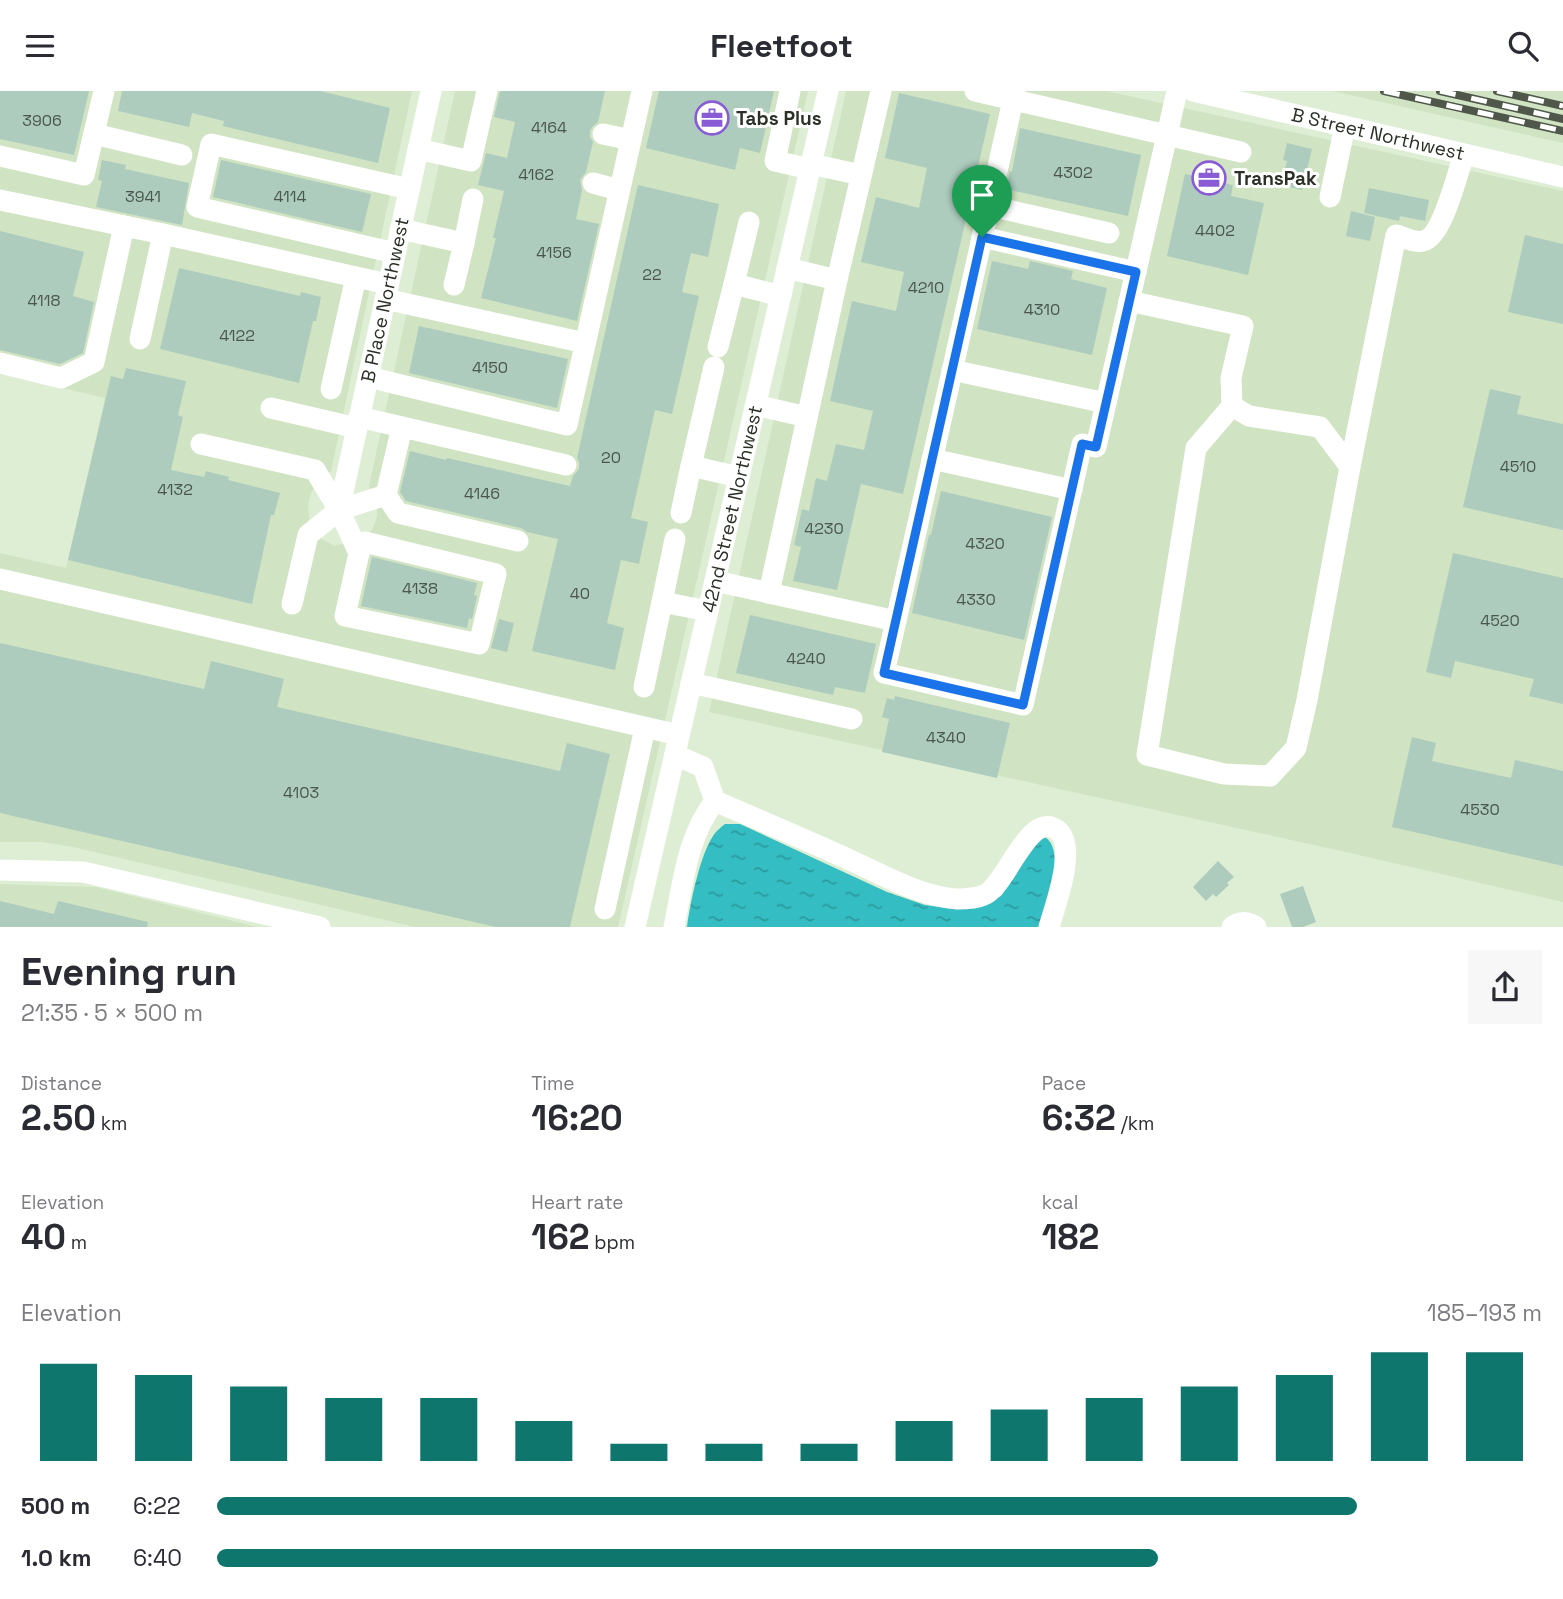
<!DOCTYPE html>
<html lang="en">
<head>
<meta charset="utf-8">
<style>
	:root { --surface:#fff; --page:#f7f7f7; --text:#2b2b33; --muted:#7c7c81; --accent:#0f766e }
	body { margin:0; font-family:"Space Grotesk",sans-serif; background:var(--page); color:var(--text); height:100vh; display:flex; flex-direction:column; font-size:26px; white-space:nowrap }
	* { box-sizing:border-box; margin:0 }
	p { font-size:23px; color:var(--muted) }
	.icon { flex:none; width:38px; height:38px; fill:none; stroke:currentColor; stroke-width:2; stroke-linecap:round; stroke-linejoin:round }
	.map { position:relative; height:836px; overflow:hidden }
	.details { display:flex; flex-direction:column; background:var(--surface); flex:1 }
	.details>* { flex:none }
	.pin { position:absolute; display:grid; place-items:center; width:60px; height:60px; color:#fff; margin:-72px -30px; border-radius:50% 50% 50% 0; rotate:-45deg; box-shadow:0 0 7px #0007 }
	.pin .icon { rotate:45deg }
	.round { display:grid; place-items:center; flex:none; width:74px; height:74px; border-radius:0px; background:var(--page) }
	.overview { display:flex; align-items:center; justify-content:space-between; height:119px; padding:0 21px }
	h1 { font-size:38px; font-weight:600; line-height:52px }
	.figures { display:grid; grid-template-columns:repeat(3,1fr); gap:10px; height:119px; padding:7px 21px }
	.figures div { display:grid; align-content:center }
	.figures b { font-size:35px; font-weight:600 }
	.figures small { font-size:19px; font-weight:400 }
	.figures p { font-size:19px }
	.chart { height:196px; padding:14px 21px }
	.chart p { display:flex; justify-content:space-between }
	.chart svg { width:100%; height:126px; margin-top:7px; stroke:var(--accent); stroke-width:6 }
	ul { padding:0 21px; list-style:none; font-size:23px }
	li { display:grid; grid-template-columns:112px 84px 1fr; align-items:center; height:52px }
	li i { height:18px; border-radius:9px; background:var(--accent) }
	header { display:flex; justify-content:space-between; align-items:center; height:91px; padding:0 21px; background:var(--surface); font-size:32px; font-weight:600 }
	.map>svg:first-child { display:block }
</style>
</head>
<body>
<header><svg class="icon" aria-label="menu" viewBox="0 0 24 24"><path d="M4 6h16M4 12h16M4 18h16"/></svg>Fleetfoot<svg class="icon" aria-label="search" viewBox="0 0 24 24"><circle cx="10" cy="10" r="6"/><path d="M15 15l6 6"/></svg></header>
<div class="map">
<svg width="1563" height="836" viewBox="0 0 1563 836">
	<defs>
		<pattern id="water-ripples" width="26" height="14" patternUnits="userSpaceOnUse" patternTransform="scale(1.75)"><rect width="26" height="14" fill="#34bdc2"/><path d="M2 4q2-2 4 0t4 0M15 11q2-2 4 0t4 0" fill="none" stroke="#2c9a9d"/></pattern>
	</defs>
	<rect width="100%" height="100%" fill="#deeed4"/>
	<g fill="#d0e3c2">
		<polygon points="0,0 412,0 331,380 311,401 308,415 310,434 319,446 334,455 359,449 372,439 377,426 377,417 369,395 455,0 808,0 618,836 415,836 73,756 42,751 0,751 0,462 66,477 105,307 0,282"/>
		<polygon points="846,0 1106,0 1563,100 1563,811 1346,761 709,621"/>
		<polygon points="1333,0 1563,0 1563,52"/>
		<polygon points="0,793 96,796 257,836 0,836"/>
	</g>
	<path fill="url(#water-ripples)" d="M725,733H740L887,801L925,814L955,818L982,815L1001,805L1013,788L1028,763L1038,750L1045,746C1067,760 1045,815 1040,836H687C690,813 700,764 713,745C716,740 720,737 725,733Z"/>
	<g fill="#adccbe">
		<polygon points="0,0 89,0 74,64 0,48"/>
		<polygon points="122,0 320,0 390,17 378,72 223,35 224,30 192,22 189,36 118,20"/>
		<polygon points="500,0 605,0 598,31 593,35 590,40 590,46 593,51 586,81 580,89 582,99 576,128 599,133 577,230 481,207 496,147 493,147 504,100 478,94 486,62 507,67 515,31 494,26"/>
		<polygon points="659,0 774,0 760,62 740,57 735,79 646,57"/>
		<polygon points="899,2 990,23 903,403 861,393 837,499 793,490 801,456 794,454 802,418 809,420 816,387 827,390 836,353 864,359 873,320 830,310 852,210 896,220 904,181 861,171 876,106 919,117 927,77 885,67"/>
		<polygon points="1020,37 1141,64 1128,125 1006,98 1010,80 1012,81"/>
		<polygon points="1287,52 1312,58 1302,99 1281,94 1287,70 1283,69"/>
		<polygon points="102,69 126,74 125,78 189,92 182,134 96,116 102,90 98,89"/>
		<polygon points="221,69 371,103 362,141 213,106"/>
		<polygon points="1185,83 1233,94 1231,105 1264,112 1248,184 1167,165"/>
		<polygon points="638,94 719,113 708,166 691,162 682,201 699,205 672,323 655,319 631,427 648,431 639,473 621,469 607,532 624,537 615,579 532,560 558,448 527,441 521,437 406,410 400,401 410,360 446,369 447,367 570,395 573,385 579,378 579,371 577,367"/>
		<polygon points="1369,97 1429,109 1425,130 1400,125 1399,130 1364,122"/>
		<polygon points="1351,120 1375,126 1370,150 1346,145"/>
		<polygon points="0,140 84,161 73,205 94,211 83,262 60,273 0,259"/>
		<polygon points="1525,144 1563,153 1563,233 1508,221"/>
		<polygon points="992,170 1028,178 1030,170 1073,180 1071,188 1107,197 1092,264 977,238"/>
		<polygon points="179,177 300,205 301,201 321,206 316,230 313,230 299,292 160,258"/>
		<polygon points="419,235 568,268 557,317 409,282"/>
		<polygon points="126,277 186,290 178,324 183,326 171,379 204,386 206,380 229,386 228,389 280,402 274,424 271,424 252,513 68,469 111,285 123,288"/>
		<polygon points="1490,298 1521,305 1517,323 1563,333 1563,439 1463,416"/>
		<polygon points="941,400 1052,426 1024,549 912,522 929,444 931,444"/>
		<polygon points="1453,462 1563,487 1563,613 1529,605 1534,588 1455,570 1451,587 1426,581"/>
		<polygon points="372,466 477,492 474,504 477,505 472,528 469,527 467,537 361,515"/>
		<polygon points="750,524 876,553 865,602 835,596 833,604 736,582"/>
		<polygon points="499,528 514,532 507,561 491,557"/>
		<polygon points="0,552 204,598 211,570 284,588 277,616 560,680 567,652 610,663 570,836 496,836 0,722"/>
		<polygon points="895,605 1010,632 997,687 882,661 889,628 882,626 887,607 894,609"/>
		<polygon points="1412,646 1436,652 1432,670 1511,687 1515,669 1563,680 1563,775 1392,736"/>
		<polygon points="1218,770 1234,786 1227,792 1229,794 1216,806 1213,803 1206,810 1193,796"/>
		<polygon points="1303,795 1316,831 1303,836 1292,836 1280,803"/>
		<polygon points="0,810 54,823 58,810 148,831 147,836 0,836"/>
	</g>
	<g fill="none" stroke-linecap="round" stroke-linejoin="round">
		<g stroke="#fff" stroke-width="21">
			<polyline points="790,0 775,70 810,78"/>
			<polyline points="975,0 1241,61"/>
			<polyline points="1193,0 1563,86"/>
			<polyline points="94,43 182,64"/>
			<polyline points="603,43 631,49"/>
			<polyline points="418,58 471,70 487,0"/>
			<polyline points="0,65 84,84 104,0"/>
			<polyline points="811,73 861,84"/>
			<polyline points="593,92 619,99"/>
			<polyline points="1330,106 1345,35"/>
			<polyline points="0,109 163,143"/>
			<polyline points="990,115 1109,142"/>
			<polyline points="749,131 734,193 781,205"/>
			<polyline points="400,138 464,152 473,108"/>
			<polyline points="982,146 1136,181"/>
			<polyline points="395,162 197,116 211,53 409,98"/>
			<polyline points="787,177 837,189"/>
			<polyline points="454,194 464,152"/>
			<polyline points="385,208 585,252"/>
			<polyline points="1129,210 1243,235 1231,287 1232,315 1249,325 1320,336 1350,376 1307,609 1296,657 1270,685 1224,683 1147,664 1196,357 1232,315"/>
			<polyline points="140,248 163,143 356,186"/>
			<polyline points="718,256 734,193"/>
			<polyline points="0,272 61,287 94,271 124,135"/>
			<polyline points="714,276 691,375 739,386"/>
			<polyline points="952,279 1106,312"/>
			<polyline points="368,286 567,334 642,0"/>
			<polyline points="331,298 356,186 388,193"/>
			<polyline points="756,314 807,326"/>
			<polyline points="271,317 357,337"/>
			<polyline points="359,326 566,374"/>
			<polyline points="201,353 315,379 339,419 359,462 345,525 479,553 496,483 365,451 359,462"/>
			<polyline points="932,368 1072,399"/>
			<path d="M1350,376L1396,144C1404,146 1415,152 1423,150C1442,147 1458,81 1464,63"/>
			<polyline points="386,404 398,422 518,450"/>
			<polyline points="339,419 431,0"/>
			<polyline points="681,422 691,375"/>
			<polyline points="0,488 679,644"/>
			<polyline points="715,490 896,530 1015,0"/>
			<polyline points="769,502 837,189 881,0"/>
			<polyline points="662,511 675,448"/>
			<polyline points="292,513 308,444 339,419 386,404 402,336"/>
			<polyline points="896,530 884,582 1023,614 1082,353 1096,356 1177,0"/>
			<polyline points="691,592 852,628"/>
			<polyline points="644,596 662,511 708,520"/>
			<path d="M675,664L703,676L715,710C759,729 804,748 848,768C881,783 921,806 957,808C965,808 977,807 984,804C1006,796 1029,718 1057,739C1078,755 1055,815 1049,836"/>
			<polyline points="0,779 83,781 320,836"/>
			<polyline points="605,818 645,637"/>
			<polyline points="635,836 828,0"/>
			<path d="M674,836C683,793 687,745 715,710"/>
			<path d="M1232,836C1239,830 1248,830 1256,836"/>
		</g>
		<defs>
			<g id="rail">
				<polyline points="1384,0 1563,40"/>
				<polyline points="1440,0 1563,28"/>
				<polyline points="1497,0 1563,15"/>
			</g>
		</defs>
		<use href="#rail" stroke="#4f574a" stroke-width="8"/>
		<use href="#rail" stroke="#fff" stroke-width="5" stroke-dasharray="16" stroke-linecap="butt"/>
	</g>
	<g fill="none" stroke-linecap="round" stroke-linejoin="round">
		<defs>
			<polygon id="route" points="982,146 1136,181 1096,356 1082,353 1023,614 884,582"/>
		</defs>
		<use href="#route" stroke="#fff" stroke-width="14"/>
		<use href="#route" stroke="#1a73e8" stroke-width="9"/>
	</g>
	<defs>
		<symbol id="office-ring" viewBox="-11 -11 22 22"><circle r="9.5" fill="#fff" stroke="#895bd5" stroke-width="1.5"/><path d="M-6-3h4V-5.5h4V-3h4V5H-6ZM-1-4.5V-3h2v-1.5ZM-6 0V1H6V0Z" fill="#895bd5"/></symbol>
	</defs>
	<g fill-rule="evenodd">
		<use href="#office-ring" x="693" y="8" width="38" height="38"/>
		<use href="#office-ring" x="1190" y="68" width="38" height="38"/>
	</g>
	<g text-anchor="middle" dominant-baseline="central" stroke-width="6" stroke-linejoin="round" paint-order="stroke">
		<g font-size="16" fill="#4b574c">
			<text x="42" y="29">3906</text>
			<text x="549" y="36">4164</text>
			<text x="1073" y="81">4302</text>
			<text x="536" y="83">4162</text>
			<text x="143" y="105">3941</text>
			<text x="290" y="105">4114</text>
			<text x="1215" y="139">4402</text>
			<text x="554" y="161">4156</text>
			<text x="652" y="183">22</text>
			<text x="926" y="196">4210</text>
			<text x="44" y="209">4118</text>
			<text x="1042" y="218">4310</text>
			<text x="237" y="244">4122</text>
			<text x="490" y="276">4150</text>
			<text x="611" y="366">20</text>
			<text x="1518" y="375">4510</text>
			<text x="175" y="398">4132</text>
			<text x="482" y="402">4146</text>
			<text x="824" y="437">4230</text>
			<text x="985" y="452">4320</text>
			<text x="420" y="497">4138</text>
			<text x="580" y="502">40</text>
			<text x="976" y="508">4330</text>
			<text x="1500" y="529">4520</text>
			<text x="806" y="567">4240</text>
			<text x="946" y="646">4340</text>
			<text x="301" y="701">4103</text>
			<text x="1480" y="718">4530</text>
		</g>
		<g font-size="19" font-weight="bold" fill="#2a3026" stroke="#fff" text-anchor="start">
			<text x="736" y="27">Tabs Plus</text>
			<text x="1234" y="87">TransPak</text>
		</g>
		<g font-size="19" fill="#2a3026" stroke="#fff">
			<text transform="translate(1378 43) rotate(13)">B Street Northwest</text>
			<text transform="translate(385 209) rotate(-78)">B Place Northwest</text>
			<text transform="translate(732 418) rotate(-77)">42nd Street Northwest</text>
		</g>
	</g>
</svg>
<div class="pin" style="left:982px;top:146px;background:#1e9e55"><svg class="icon" aria-label="arrive" viewBox="0 0 24 24"><path d="M6 21V4h12l-3 4 3 4H6"/></svg></div>
</div>
<section class="details">
<div class="overview"><div><h1>Evening run</h1><p>21:35 · 5 × 500 m</p></div><a class="round"><svg class="icon" aria-label="share" viewBox="0 0 24 24"><path d="M12 15V3M7 8l5-5 5 5M5 13v7h14v-7"/></svg></a></div>
<div class="figures">
<div><p>Distance</p><b>2.50<small> km</small></b></div>
<div><p>Time</p><b>16:20</b></div>
<div><p>Pace</p><b>6:32<small> /km</small></b></div>
</div>
<div class="figures">
<div><p>Elevation</p><b>40<small> m</small></b></div>
<div><p>Heart rate</p><b>162<small> bpm</small></b></div>
<div><p>kcal</p><b>182</b></div>
</div>
<div class="chart"><p><span>Elevation</span>185–193 m</p>
<svg viewBox="0 0 160 44" preserveAspectRatio="none"><path d="M5 44V10M15 44V14M25 44V18M35 44V22M45 44V22M55 44V30M65 44V38M75 44V38M85 44V38M95 44V30M105 44V26M115 44V22M125 44V18M135 44V14M145 44V6M155 44V6"/></svg>
</div>
<ul>
<li><b>500 m</b>6:22<i style="width:86%"></i></li>
<li><b>1.0 km</b>6:40<i style="width:71%"></i></li>
</ul>
</section>
</body>
</html>
